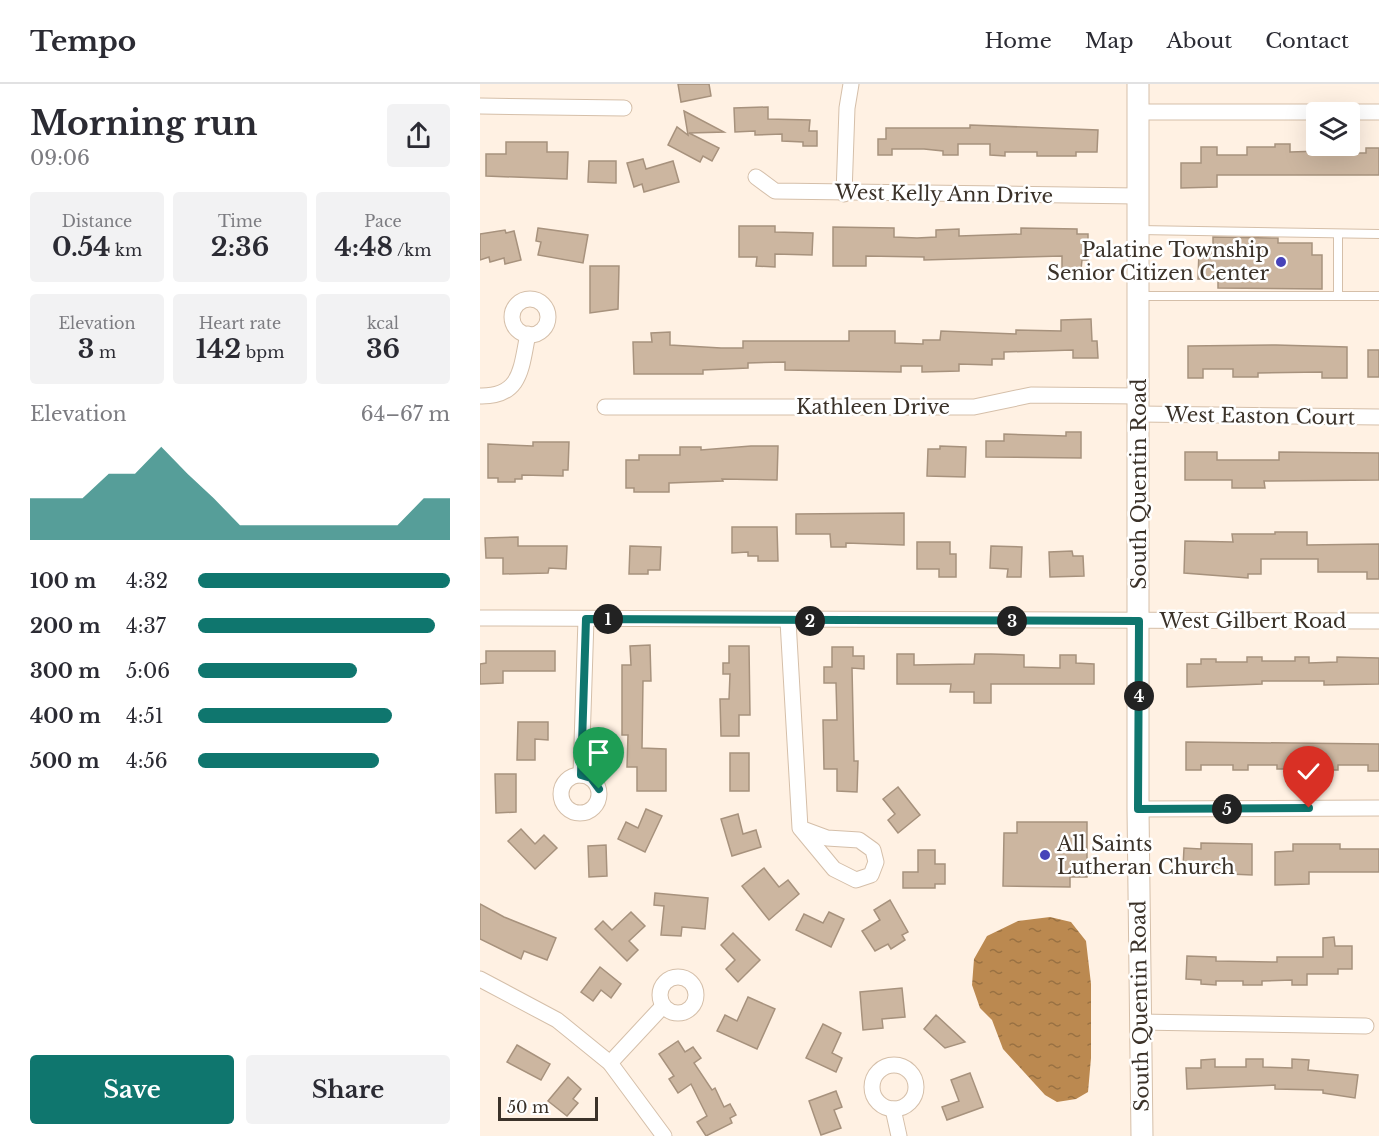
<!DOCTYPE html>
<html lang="en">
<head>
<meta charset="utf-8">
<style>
	:root { --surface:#fff; --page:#f2f2f3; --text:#2b2b33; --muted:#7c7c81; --line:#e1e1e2; --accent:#0f766e }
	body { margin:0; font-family:"Libre Baskerville",serif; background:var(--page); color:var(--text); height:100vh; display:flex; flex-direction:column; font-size:22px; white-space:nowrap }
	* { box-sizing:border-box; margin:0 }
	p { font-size:20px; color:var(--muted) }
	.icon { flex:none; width:33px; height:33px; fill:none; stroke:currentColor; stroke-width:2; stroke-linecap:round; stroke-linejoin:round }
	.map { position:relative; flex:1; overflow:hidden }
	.sheet { display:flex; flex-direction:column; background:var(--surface); width:480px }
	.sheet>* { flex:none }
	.controls { position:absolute; left:826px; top:18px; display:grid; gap:12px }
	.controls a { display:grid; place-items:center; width:54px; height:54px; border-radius:6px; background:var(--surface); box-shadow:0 6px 24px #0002; font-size:30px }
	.scale { position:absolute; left:18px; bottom:15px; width:100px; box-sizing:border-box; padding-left:6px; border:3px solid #3b3229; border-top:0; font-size:16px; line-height:21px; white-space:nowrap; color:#3b3229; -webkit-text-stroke:4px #fff; paint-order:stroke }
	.pin { position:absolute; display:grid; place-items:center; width:51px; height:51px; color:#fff; margin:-62px -26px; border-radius:50% 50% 50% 0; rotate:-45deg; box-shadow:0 0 6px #0007 }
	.pin .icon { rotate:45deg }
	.km { position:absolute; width:30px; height:30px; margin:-15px; border-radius:50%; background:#222; color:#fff; font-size:16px; line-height:30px; text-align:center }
	.round { display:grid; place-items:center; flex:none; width:63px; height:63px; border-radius:6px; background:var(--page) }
	.summary { display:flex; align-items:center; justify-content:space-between; height:102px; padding:0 30px }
	h1 { font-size:33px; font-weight:800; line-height:45px }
	.figures { display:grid; grid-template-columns:repeat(3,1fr); gap:9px; height:102px; padding:6px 30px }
	.figures div { display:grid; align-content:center; border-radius:6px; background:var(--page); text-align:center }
	.figures b { font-size:26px; font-weight:800 }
	.figures small { font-size:16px; font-weight:400 }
	.figures p { font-size:16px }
	.chart { height:168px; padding:12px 30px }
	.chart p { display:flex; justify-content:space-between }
	.chart svg { width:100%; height:108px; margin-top:6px; fill:var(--accent); opacity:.7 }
	.button { display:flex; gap:12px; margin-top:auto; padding:12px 30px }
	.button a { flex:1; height:69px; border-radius:6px; background:var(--accent); color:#fff; font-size:24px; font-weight:800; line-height:69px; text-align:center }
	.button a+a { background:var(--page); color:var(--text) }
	ul { padding:0 30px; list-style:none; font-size:20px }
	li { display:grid; grid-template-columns:96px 72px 1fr; align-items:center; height:45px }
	li i { height:15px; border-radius:8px; background:var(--accent) }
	header { display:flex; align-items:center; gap:36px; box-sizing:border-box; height:84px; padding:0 30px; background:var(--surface); border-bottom:2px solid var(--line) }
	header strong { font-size:28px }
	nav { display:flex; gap:33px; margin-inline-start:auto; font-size:21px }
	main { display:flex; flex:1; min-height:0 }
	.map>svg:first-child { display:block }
</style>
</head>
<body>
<header>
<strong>Tempo</strong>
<nav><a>Home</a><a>Map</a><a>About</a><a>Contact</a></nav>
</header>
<main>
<section class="sheet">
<div class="summary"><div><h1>Morning run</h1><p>09:06</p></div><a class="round"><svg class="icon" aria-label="share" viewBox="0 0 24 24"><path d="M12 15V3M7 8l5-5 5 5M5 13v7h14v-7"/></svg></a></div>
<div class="figures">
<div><p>Distance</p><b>0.54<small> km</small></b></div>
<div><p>Time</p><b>2:36</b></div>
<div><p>Pace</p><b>4:48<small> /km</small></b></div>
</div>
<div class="figures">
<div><p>Elevation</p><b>3<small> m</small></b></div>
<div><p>Heart rate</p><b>142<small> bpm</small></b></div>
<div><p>kcal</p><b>36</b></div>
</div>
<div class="chart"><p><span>Elevation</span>64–67 m</p>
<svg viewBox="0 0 160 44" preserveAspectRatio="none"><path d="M0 44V27L10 27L20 27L30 17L40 17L50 6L60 17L70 27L80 38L90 38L100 38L110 38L120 38L130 38L140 38L150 27L160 27V44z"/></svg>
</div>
<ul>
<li><b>100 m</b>4:32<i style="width:100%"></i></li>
<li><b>200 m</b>4:37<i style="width:94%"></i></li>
<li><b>300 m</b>5:06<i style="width:63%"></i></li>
<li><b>400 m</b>4:51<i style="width:77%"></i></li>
<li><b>500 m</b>4:56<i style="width:72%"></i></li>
</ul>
<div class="button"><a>Save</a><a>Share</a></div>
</section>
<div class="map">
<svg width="899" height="1052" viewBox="0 0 899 1052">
	<defs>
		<pattern id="water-ripples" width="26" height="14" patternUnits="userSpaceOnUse" patternTransform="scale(1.5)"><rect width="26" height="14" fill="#bb8950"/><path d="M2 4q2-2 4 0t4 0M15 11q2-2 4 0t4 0" fill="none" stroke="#997142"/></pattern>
	</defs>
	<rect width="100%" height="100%" fill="#fff1e3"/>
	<polygon fill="url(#water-ripples)" points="570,833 591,838 606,857 611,900 611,974 608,1008 596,1015 577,1018 565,1011 523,965 512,936 500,924 492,901 494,875 507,852 538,837"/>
	<g fill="#ccb6a0" stroke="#a7927d" stroke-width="1.5">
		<polygon points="198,0 229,0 231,12 201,18"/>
		<polygon points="288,23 288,35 330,36 329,47 337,47 337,62 323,62 323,58 302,57 302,50 275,51 275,47 255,48 254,24"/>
		<polygon points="204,27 244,48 209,49 239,64 232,77 223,72 220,78 188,61 197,43 208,51"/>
		<polygon points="490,41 618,46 617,68 596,68 596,72 557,72 557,68 525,68 525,72 510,71 510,60 478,60 478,71 463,71 463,67 444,65 412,65 412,71 398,71 398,55 406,55 406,44 490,44"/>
		<polygon points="26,58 67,58 67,68 88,68 87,95 6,92 6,70 26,70"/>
		<polygon points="795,60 810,60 810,68 841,67 841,62 855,62 855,69 886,69 886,64 899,64 899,91 737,91 737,103 701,104 701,79 721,79 721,63 737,63 737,71 767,71 767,63 795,63"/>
		<polygon points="163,75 166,85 193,77 199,98 164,108 162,100 154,103 147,79"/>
		<polygon points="109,77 136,77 136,99 108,98"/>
		<polygon points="259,142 295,142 295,148 333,149 332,171 295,170 295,183 276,182 277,173 259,173"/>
		<polygon points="353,143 414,144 414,153 437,154 456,153 456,146 479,145 479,152 541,150 541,144 597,145 597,150 608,150 608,176 602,176 601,186 582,186 582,172 444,176 444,173 386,172 386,182 353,182"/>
		<polygon points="58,144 108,151 103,179 58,171 61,158 56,157"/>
		<polygon points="25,146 26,149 34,147 41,176 25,180 24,174 10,178 9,173 0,176 0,150"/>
		<polygon points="733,153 798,154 798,159 832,159 832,171 842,171 842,205 738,204 738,195 718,195 719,167 733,167"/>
		<polygon points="110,182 139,182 138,225 110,229"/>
		<polygon points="611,235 612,257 617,257 618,274 593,274 593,266 524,268 524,275 512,275 512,281 479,280 479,287 442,288 442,282 421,282 421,288 305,286 305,278 268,279 268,284 223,286 223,290 154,290 153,258 172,258 171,249 190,248 190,261 241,264 263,264 263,257 369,257 369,247 415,247 415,259 443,260 443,256 460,256 461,247 536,250 536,246 581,247 581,236"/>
		<polygon points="796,261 867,263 867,294 842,294 842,288 778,289 778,293 753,293 753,285 723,285 723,294 708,294 708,262"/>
		<rect x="888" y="266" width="11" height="27"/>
		<polygon points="586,348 601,348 601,374 506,373 506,357 524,357 524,350 586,352"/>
		<polygon points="53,358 89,358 88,386 83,386 83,392 42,391 42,395 35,395 35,398 18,398 18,394 8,394 8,360 53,362"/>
		<polygon points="271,362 298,362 297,396 242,395 243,397 189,399 189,408 154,408 154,404 146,404 146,376 159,376 159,371 200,371 200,363 221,363 221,366"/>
		<polygon points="460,362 486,363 485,393 447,392 448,365 460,365"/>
		<polygon points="705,368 737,368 737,376 799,376 799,368 899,369 899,396 784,397 785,404 752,404 752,396 705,396"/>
		<polygon points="424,429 424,461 366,459 366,463 351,463 350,450 316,450 316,430"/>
		<polygon points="252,443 297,443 298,477 278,477 278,472 268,472 268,468 252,469"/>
		<polygon points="795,448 827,448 827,461 899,460 899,495 887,495 887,488 838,488 838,475 781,475 781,490 768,490 768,494 704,489 705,457 753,458 752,450 795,450"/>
		<polygon points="38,453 38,462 87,462 86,485 69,484 68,489 23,490 23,474 6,474 5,454"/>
		<polygon points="437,458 470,458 470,470 476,470 476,493 459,493 459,485 437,485"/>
		<polygon points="150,462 181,463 180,486 168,486 168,490 149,490"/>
		<polygon points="511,462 542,463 541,493 527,493 528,485 510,484"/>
		<polygon points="592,467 593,472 603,472 604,492 570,493 569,468"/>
		<polygon points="170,561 171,597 163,597 162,664 186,665 186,707 157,707 157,683 147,683 148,651 142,651 142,581 151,581 150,562"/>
		<polygon points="249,562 269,562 270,631 259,631 259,652 241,652 240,615 249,615 250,590 243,590 243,579 249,579"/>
		<polygon points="352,563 373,563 373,572 384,572 384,585 372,584 374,677 378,677 377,708 357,707 357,685 344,685 343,636 357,636 356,599 344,599 344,583 352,583"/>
		<polygon points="6,567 75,567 75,587 23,587 23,599 0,600 0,580 6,579"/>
		<polygon points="417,570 434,570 434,581 494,580 495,570 511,570 544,571 544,583 580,584 580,571 596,571 596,579 614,580 614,600 511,600 511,619 494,619 494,608 470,608 471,600 417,600"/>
		<polygon points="767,573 782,573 782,577 815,577 815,573 829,573 829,579 857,578 857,573 899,574 899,600 844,601 844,597 782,597 782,600 707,603 707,580 721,580 721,575 736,575 736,578 767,578"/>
		<polygon points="38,638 68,638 68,656 55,655 55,676 37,676"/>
		<polygon points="706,658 899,660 899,687 888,687 888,681 858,681 858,686 843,686 843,680 812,681 812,685 797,685 797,681 768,681 768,686 753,686 753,681 721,681 721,686 706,686"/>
		<rect x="250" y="669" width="19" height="38"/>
		<polygon points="15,690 36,690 36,728 16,729"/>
		<polygon points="418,703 440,731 418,749 408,736 415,730 403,715"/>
		<polygon points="166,725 182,732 165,768 138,755 146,738 158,744"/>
		<polygon points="258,730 263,750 276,746 281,763 252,772 241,735"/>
		<polygon points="537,738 607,738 607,793 590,793 590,803 523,802 524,749 537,749"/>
		<polygon points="41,745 55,760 64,751 77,764 55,785 28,757"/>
		<polygon points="721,759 772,760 772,791 750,790 750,784 703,783 704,764 721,765"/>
		<polygon points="813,760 860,760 860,765 899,765 899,788 829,788 829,800 795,801 795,768 813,767"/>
		<polygon points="126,761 127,792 109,793 108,762"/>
		<polygon points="438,766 455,766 455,780 465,780 465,800 455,800 455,804 423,804 423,788 438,788"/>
		<polygon points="284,784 299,803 308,796 319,810 289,836 262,802"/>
		<polygon points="175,809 228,814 225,845 202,843 201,852 181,851 184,822 174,821"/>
		<polygon points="410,816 428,848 422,851 425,856 411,865 408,860 395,867 382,847 400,836 394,826"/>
		<polygon points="0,820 24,833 76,854 67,876 44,867 41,875 0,855"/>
		<polygon points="151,828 165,842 149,857 158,866 147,877 115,845 123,837 132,846"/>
		<polygon points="349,828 364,835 351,863 316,846 324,830 343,839"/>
		<polygon points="253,849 280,876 258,898 246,885 255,876 241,861"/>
		<polygon points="854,853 855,862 872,862 872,885 858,885 858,890 827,890 827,901 812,901 812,896 782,897 782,901 763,901 763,897 736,897 736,901 721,900 721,896 706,895 707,872 736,873 736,877 797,878 797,873 843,873 843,854"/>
		<polygon points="120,883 141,900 131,914 121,906 113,917 101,908"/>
		<polygon points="422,904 425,933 402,935 403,944 383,946 380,908"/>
		<polygon points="268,913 295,925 277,965 237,947 245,931 257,937"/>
		<polygon points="456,931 485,958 465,964 444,945"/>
		<polygon points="343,940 361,949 352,969 362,974 356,988 326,974"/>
		<polygon points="198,957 205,968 213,963 221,974 214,979 232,1006 235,1004 244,1023 250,1020 256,1031 250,1034 252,1039 226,1052 217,1038 227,1032 211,1000 198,1009 189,995 194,992 179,970"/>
		<polygon points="37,961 70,980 61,996 27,978"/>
		<polygon points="735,975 735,983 766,983 766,975 783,975 783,983 812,984 812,975 829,976 828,986 878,991 875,1014 843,1009 843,1006 795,1005 795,1001 707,1005 706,984 721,984 721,976"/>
		<polygon points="490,989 503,1023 467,1036 462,1023 479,1017 471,996"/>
		<polygon points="88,993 101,1005 93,1015 98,1019 87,1032 68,1017"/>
		<polygon points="356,1007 362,1023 354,1026 361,1044 341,1051 329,1017"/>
	</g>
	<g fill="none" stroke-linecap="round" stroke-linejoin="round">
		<defs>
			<g id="service">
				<polyline points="659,146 899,150"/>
				<polyline points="858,150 858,212"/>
				<polyline points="661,212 899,212"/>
			</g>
			<g id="minor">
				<polyline points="0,22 144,24"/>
				<polyline points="658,28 899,28"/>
				<polyline points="276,93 295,107 657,112"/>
				<polyline points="364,110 367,24 371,0"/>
				<circle cx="50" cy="233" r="18"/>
				<path d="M0,312C42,313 41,283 48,250"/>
				<polyline points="125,323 494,323 551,311 660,312"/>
				<polyline points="660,330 899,333"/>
				<polyline points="0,534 899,537"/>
				<polyline points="308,537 320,744 354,785 376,796 391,791 396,778 393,766 379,756 347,754 320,744"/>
				<polyline points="101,691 106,535"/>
				<circle cx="100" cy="710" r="19"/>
				<polyline points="658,725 899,724"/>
				<circle cx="198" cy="911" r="18"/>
				<polyline points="0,895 77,936 130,979 184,1052"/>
				<polyline points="659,938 886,942"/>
				<polyline points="130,979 183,922"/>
				<circle cx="414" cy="1003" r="22"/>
				<polyline points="413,1025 419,1052"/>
			</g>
			<polyline id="secondary" points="658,0 658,725 662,1052"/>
		</defs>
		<use href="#service" stroke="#d5bfa9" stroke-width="10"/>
		<use href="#minor" stroke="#d5bfa9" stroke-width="17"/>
		<use href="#secondary" stroke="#d5bfa9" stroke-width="23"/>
		<use href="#service" stroke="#fff" stroke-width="8"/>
		<use href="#minor" stroke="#fff" stroke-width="15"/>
		<use href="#secondary" stroke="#fff" stroke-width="21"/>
	</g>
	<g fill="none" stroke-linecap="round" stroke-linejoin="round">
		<defs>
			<polyline id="route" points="119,705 111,694 101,691 106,535 659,537 658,725 829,724"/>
		</defs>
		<use href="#route" stroke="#fff" stroke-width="12"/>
		<use href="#route" stroke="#0f766e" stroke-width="8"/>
	</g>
	<g fill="#4743b9" stroke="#fff" stroke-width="2">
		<circle cx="801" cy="178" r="6"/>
		<circle cx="565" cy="771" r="6"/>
	</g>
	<g text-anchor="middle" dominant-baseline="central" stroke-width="5" stroke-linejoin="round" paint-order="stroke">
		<g font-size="20" fill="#3b3229" stroke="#fff">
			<text transform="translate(464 110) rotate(1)">West Kelly Ann Drive</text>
			<text x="393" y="323">Kathleen Drive</text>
			<text transform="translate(780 332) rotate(1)">West Easton Court</text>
			<text transform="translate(659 400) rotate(-90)">South Quentin Road</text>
			<text x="773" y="537">West Gilbert Road</text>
			<text transform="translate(660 922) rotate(-91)">South Quentin Road</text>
		</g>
		<g font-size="20" fill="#3b3229" stroke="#fff" text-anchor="end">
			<text x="789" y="166">Palatine Township<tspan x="789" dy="23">Senior Citizen Center</tspan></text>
			<text x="577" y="760" text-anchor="start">All Saints<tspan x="577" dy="23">Lutheran Church</tspan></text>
		</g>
	</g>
</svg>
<div class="controls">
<a><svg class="icon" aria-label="layers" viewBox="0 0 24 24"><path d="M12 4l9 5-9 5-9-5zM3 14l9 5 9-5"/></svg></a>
</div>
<div class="scale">50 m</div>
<div class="pin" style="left:119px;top:705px;background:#1e9e55"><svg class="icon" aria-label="arrive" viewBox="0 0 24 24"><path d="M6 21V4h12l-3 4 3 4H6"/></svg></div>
<div class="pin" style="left:829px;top:724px;background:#d93025"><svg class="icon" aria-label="check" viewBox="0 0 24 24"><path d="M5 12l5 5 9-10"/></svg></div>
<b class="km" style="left:128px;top:535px">1</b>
<b class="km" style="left:330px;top:537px">2</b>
<b class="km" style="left:532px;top:537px">3</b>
<b class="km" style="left:659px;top:612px">4</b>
<b class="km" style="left:747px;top:725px">5</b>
</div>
</main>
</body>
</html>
